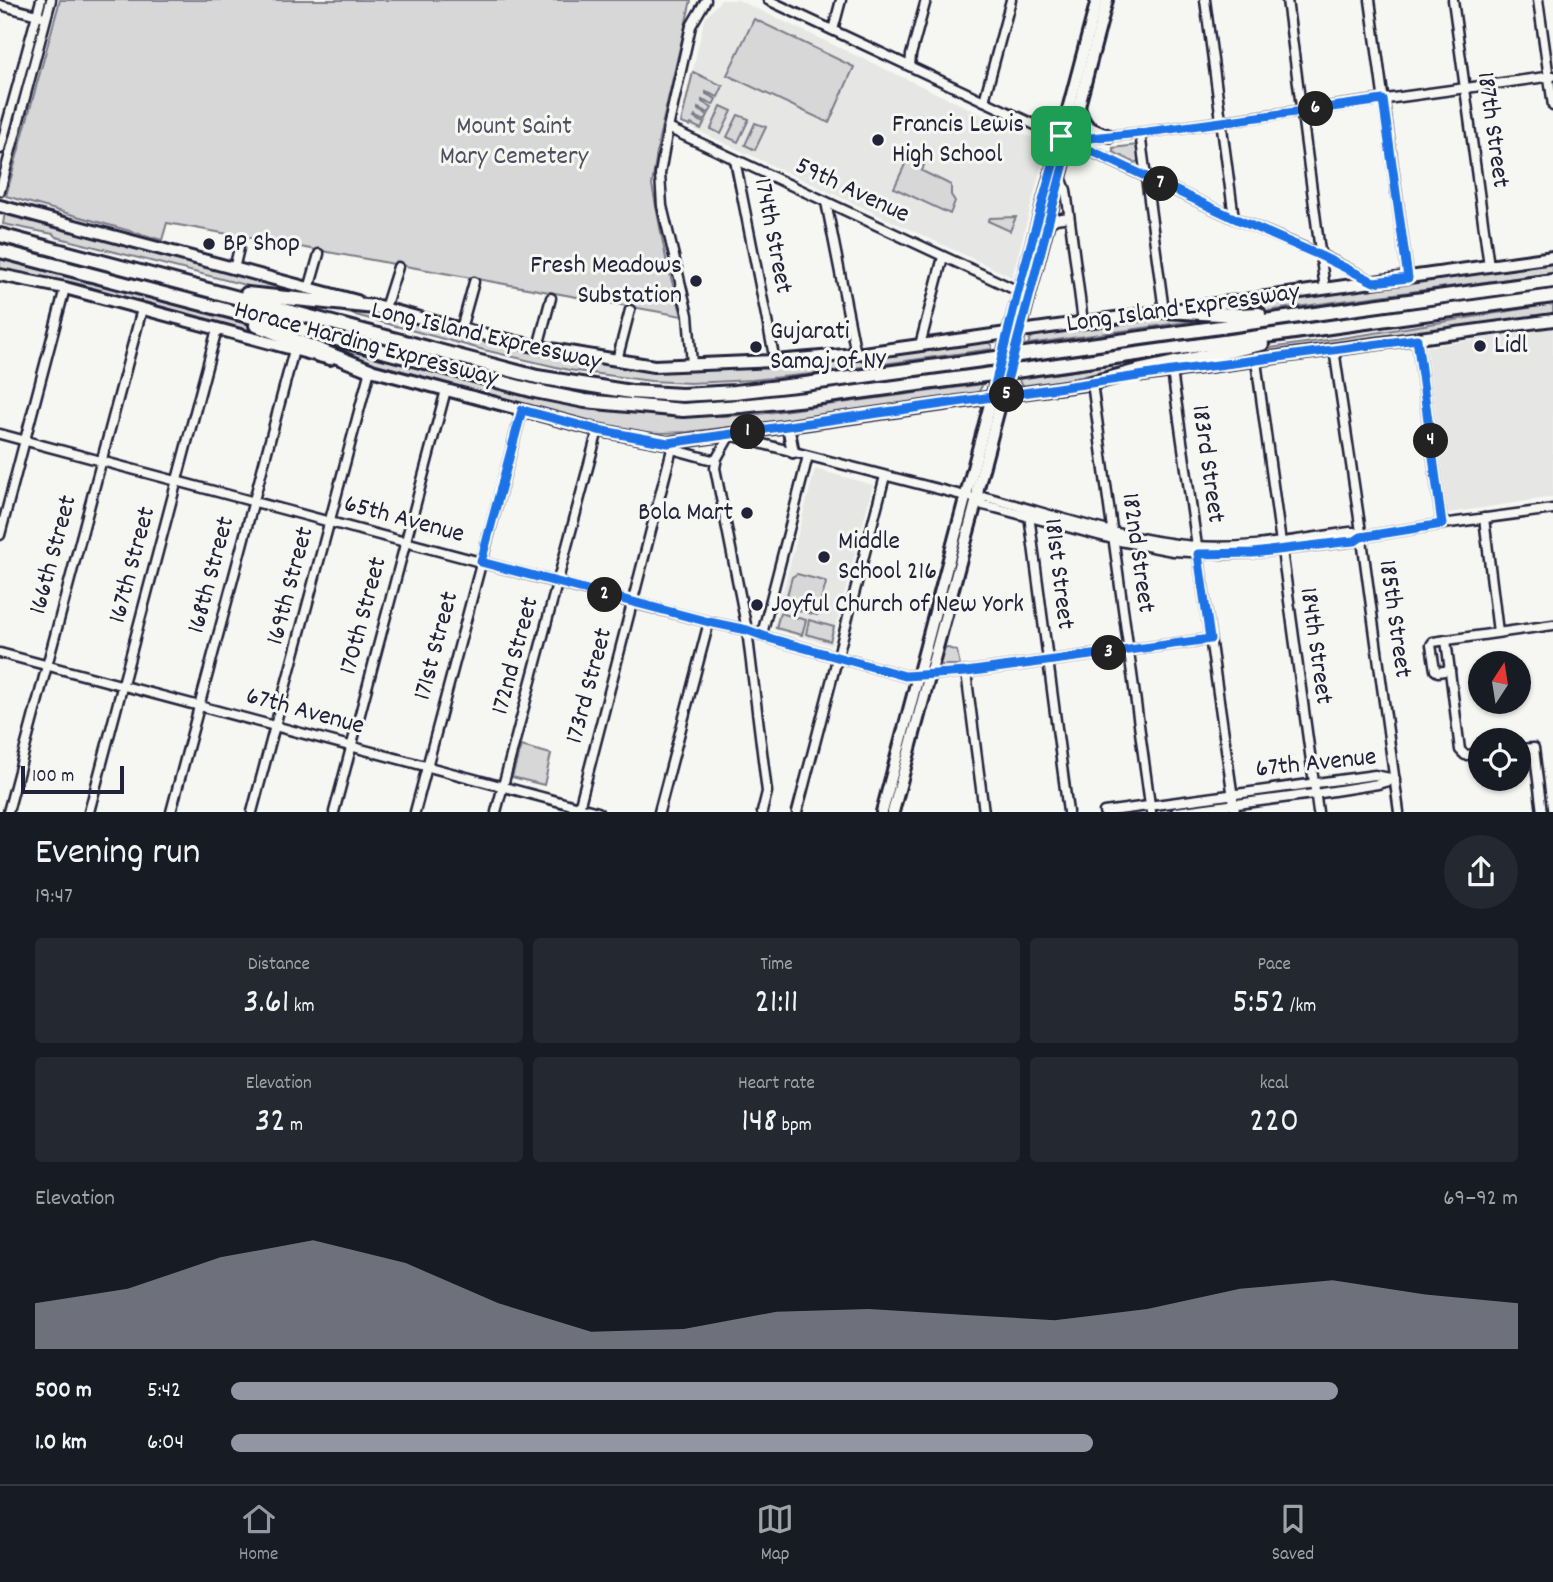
<!DOCTYPE html>
<html lang="en">
<head>
<meta charset="utf-8">
<style>
	:root { --surface:#171b24; --page:#242831; --text:#f1f3f6; --muted:#9ea1a6; --line:#363941; --accent:#9495a2 }
	body { margin:0; font-family:Dekko,sans-serif; background:var(--page); color:var(--text); height:100vh; display:flex; flex-direction:column; font-size:26px; white-space:nowrap }
	* { box-sizing:border-box; margin:0 }
	p { font-size:23px; color:var(--muted) }
	.icon { flex:none; width:38px; height:38px; fill:none; stroke:currentColor; stroke-width:2; stroke-linecap:round; stroke-linejoin:round }
	.map { position:relative; height:812px; overflow:hidden }
	.details { display:flex; flex-direction:column; background:var(--surface); flex:1 }
	.details>* { flex:none }
	.needle { width:46px; rotate:12deg }
	.buttons { position:absolute; left:1468px; top:651px; display:grid; gap:14px }
	.buttons a { display:grid; place-items:center; width:63px; height:63px; border-radius:50%; background:var(--surface); box-shadow:0 2px 5px #0004; font-size:35px }
	.scale { position:absolute; left:21px; bottom:18px; width:103px; box-sizing:border-box; padding-left:7px; border:4px solid #22223b; border-top:0; font-size:19px; line-height:24px; white-space:nowrap; color:#22223b; -webkit-text-stroke:5px #f6f6f2; paint-order:stroke }
	.pin { position:absolute; display:grid; place-items:center; width:60px; height:60px; color:#fff; margin:-30px; border-radius:14px; box-shadow:0 4px 10px #0006 }
	.km { position:absolute; width:35px; height:35px; margin:-18px; border-radius:50%; background:#222; color:#fff; font-size:19px; line-height:35px; text-align:center }
	.round { display:grid; place-items:center; flex:none; width:74px; height:74px; border-radius:37px; background:var(--page) }
	.headline { display:flex; align-items:center; justify-content:space-between; height:119px; padding:0 35px }
	h1 { font-size:38px; font-weight:600; line-height:52px }
	.stats { display:grid; grid-template-columns:repeat(3,1fr); gap:10px; height:119px; padding:7px 35px }
	.stats div { display:grid; align-content:center; border-radius:7px; background:var(--page); text-align:center }
	.stats b { font-size:35px; font-weight:600 }
	.stats small { font-size:19px; font-weight:400 }
	.stats p { font-size:19px }
	.chart { height:196px; padding:14px 35px }
	.chart p { display:flex; justify-content:space-between }
	.chart svg { width:100%; height:126px; margin-top:7px; fill:var(--accent); opacity:.7 }
	ul { padding:0 35px; list-style:none; font-size:23px }
	li { display:grid; grid-template-columns:112px 84px 1fr; align-items:center; height:52px }
	li i { height:18px; border-radius:9px; background:var(--accent) }
	.tabs { display:flex; justify-content:space-around; align-items:center; height:98px; border-top:2px solid var(--line); background:var(--surface); font-size:19px; color:var(--muted) }
	.tabs a { display:grid; justify-items:center; gap:4px }
	.tabs .on { color:var(--accent) }
	.map>svg:first-child { display:block }
</style>
</head>
<body>
<div class="map">
<svg width="1553" height="812" viewBox="0 0 1553 812">
	<rect width="100%" height="100%" fill="#f6f6f2"/>
	<filter id="ink" filterUnits="userSpaceOnUse"><feTurbulence type="fractalNoise" baseFrequency=".0143" numOctaves="2"/><feDisplacementMap in="SourceGraphic" scale="14" xChannelSelector="R" yChannelSelector="G"/><feConvolveMatrix kernelMatrix="1 2 1 2 8 2 1 2 1" color-interpolation-filters="sRGB"/></filter>
	<g filter="url(#ink)">
		<g fill="#e6e6e4">
			<polygon points="721,0 738,0 1047,145 1012,277 681,123 703,25 706,17"/>
			<polygon points="1553,328 1553,497 1448,513 1426,347"/>
			<polygon points="815,469 873,485 831,645 773,629"/>
		</g>
		<g fill="#d7d7d7" stroke="#7c7c89" stroke-width="2">
			<polygon points="60,0 691,0 659,138 652,185 667,264 682,316 167,223 162,240 6,196"/>
			<polygon points="754,19 854,67 829,123 727,75"/>
			<polygon points="693,72 723,86 718,97 706,92 706,94 716,99 713,105 702,100 702,102 712,108 709,113 698,108 698,110 708,115 705,121 695,116 694,118 704,123 701,129 691,124 690,126 681,123"/>
			<polygon points="721,106 732,111 721,134 711,129"/>
			<polygon points="738,115 749,119 738,142 727,137"/>
			<polygon points="755,123 766,127 755,150 745,145"/>
			<polygon points="1137,145 1139,160 1135,163 1113,152 1113,148"/>
			<polygon points="908,158 924,165 922,171 951,185 951,195 955,201 950,214 894,188"/>
			<polygon points="5,212 327,298 269,291 56,237 53,234 3,224"/>
			<polygon points="1016,217 1010,231 988,221 990,218"/>
			<polygon points="0,258 36,268 60,272 215,312 258,327 271,337 75,283 34,277 0,269"/>
			<polygon points="1553,263 1553,273 1251,313 1206,310"/>
			<path d="M1553,304V315L1187,365C1245,349 1303,344 1362,335C1426,325 1489,314 1553,304Z"/>
			<polygon points="326,307 389,314 525,351 646,371 814,365 985,341 992,345 992,349 811,374 752,380 690,383 651,381 569,370 484,350"/>
			<polygon points="1160,317 1181,317 1200,320 1028,344 1030,339 1037,334"/>
			<polygon points="326,341 565,404 665,415 724,416 759,414 983,384 978,393 784,421 688,432 662,433 635,432 596,423 373,363 329,345"/>
			<polygon points="1162,358 1143,364 1035,386 1025,386 1020,383 1019,379"/>
			<polygon points="797,574 824,581 826,583 817,615 784,607 792,577"/>
			<polygon points="780,613 806,620 802,635 776,628"/>
			<polygon points="809,620 834,627 830,641 806,634"/>
			<polygon points="945,647 957,651 960,665 940,665"/>
			<polygon points="521,746 551,754 544,785 512,777"/>
		</g>
		<g fill="none" stroke-linecap="round" stroke-linejoin="round">
			<defs>
				<g id="minor">
					<polyline points="768,0 1234,218 1321,255 1374,282"/>
					<polyline points="1205,0 1234,218"/>
					<polyline points="1287,0 1325,289"/>
					<polyline points="1370,0 1408,278"/>
					<polyline points="1453,0 1489,266"/>
					<polyline points="1538,0 1553,106"/>
					<polyline points="0,5 41,16"/>
					<polyline points="833,30 841,0"/>
					<polyline points="910,66 911,55 926,0"/>
					<polyline points="984,101 1011,0"/>
					<polyline points="668,128 1018,291"/>
					<polyline points="1140,133 1164,311"/>
					<polyline points="1070,140 1140,133 1553,76"/>
					<polyline points="0,149 41,0"/>
					<polyline points="735,160 775,361"/>
					<polyline points="1061,177 1066,190 1083,322"/>
					<polyline points="0,191 51,0"/>
					<polyline points="826,202 856,354"/>
					<polyline points="1048,224 1056,219 1069,217"/>
					<polyline points="234,269 239,248"/>
					<polyline points="309,289 319,254"/>
					<polyline points="385,308 398,267"/>
					<polyline points="461,329 474,282"/>
					<polyline points="1417,339 1442,524"/>
					<polyline points="920,345 943,257"/>
					<polyline points="538,347 551,298"/>
					<polyline points="1334,349 1360,525 1399,812"/>
					<polyline points="617,360 630,310"/>
					<polyline points="1256,361 1318,812"/>
					<polyline points="692,364 688,315 662,206 660,174 668,128 691,26 706,0"/>
					<polyline points="1172,371 1235,812"/>
					<polyline points="1092,383 1151,812"/>
					<polyline points="0,434 634,603 709,622 747,630 772,639 905,676 966,672 1210,639"/>
					<polyline points="670,446 672,449 716,461"/>
					<path d="M977,499L986,497C1054,515 1124,540 1195,546C1247,550 1299,539 1350,532H1354L1361,537"/>
					<polyline points="1029,515 1068,812"/>
					<polyline points="1484,518 1498,632"/>
					<polyline points="0,535 65,288"/>
					<polyline points="762,634 808,456"/>
					<polyline points="1446,640 1460,750 1465,755 1480,754"/>
					<polyline points="0,653 598,812"/>
					<polyline points="1450,670 1438,672 1435,670 1431,645 1433,642 1553,625"/>
					<polyline points="966,672 984,812"/>
					<polyline points="1519,749 1534,748 1542,812"/>
					<polyline points="8,812 142,309"/>
					<polyline points="89,812 217,329"/>
					<polyline points="171,812 294,350"/>
					<polyline points="252,812 370,370"/>
					<polyline points="334,812 446,390"/>
					<polyline points="415,812 522,410"/>
					<polyline points="496,812 598,430"/>
					<polyline points="578,812 672,449"/>
					<polyline points="659,812 709,622"/>
					<polyline points="762,812 767,792 747,630 715,468 717,458 730,435 763,444 977,499 983,505 996,508 1120,541 1173,551 1224,554 1253,553 1355,541 1361,537 1442,524 1553,509"/>
					<polyline points="797,812 885,476"/>
					<polyline points="1104,812 1375,775 1395,779"/>
					<polyline points="1176,812 1321,793 1378,784 1392,780"/>
				</g>
				<g id="major">
					<path d="M1079,106C1084,128 1090,129 1110,136"/>
					<polyline points="0,206 357,301"/>
					<polyline points="0,275 65,288 330,359"/>
					<polyline points="380,307 461,329 538,347 654,366 775,361 856,354 1553,257"/>
					<polyline points="363,368 598,430 668,443 1100,382"/>
					<polyline points="1143,375 1553,320"/>
					<polyline points="788,426 793,452"/>
					<path d="M882,812C954,541 1024,270 1097,0"/>
					<polyline points="893,812 977,499 978,488 1107,0"/>
				</g>
				<g id="highway">
					<polyline points="0,235 537,377 631,392 682,395 735,392 805,384 989,359"/>
					<polyline points="0,251 535,391 585,401 683,410 741,406 806,399 985,375"/>
					<polyline points="247,294 385,308"/>
					<polyline points="1164,311 1239,315 1259,314"/>
					<polyline points="256,325 370,370"/>
					<polyline points="1025,354 1553,281"/>
					<polyline points="1022,370 1553,296"/>
					<polyline points="1092,383 1137,371 1262,344"/>
				</g>
			</defs>
			<use href="#minor" stroke="#22223b" stroke-width="13"/>
			<use href="#major" stroke="#22223b" stroke-width="16"/>
			<use href="#highway" stroke="#22223b" stroke-width="18"/>
			<use href="#minor" stroke="#f6f6f2" stroke-width="8"/>
			<use href="#major" stroke="#f6f6f2" stroke-width="10"/>
			<use href="#highway" stroke="#f6f6f2" stroke-width="12"/>
			<defs>
				<g id="highway-bridge">
					<polyline points="989,359 1025,354"/>
					<polyline points="985,375 1022,370"/>
				</g>
			</defs>
			<use href="#highway-bridge" stroke="#22223b" stroke-width="18" stroke-linecap="butt"/>
			<use href="#highway-bridge" stroke="#f6f6f2" stroke-width="12"/>
		</g>
	</g>
	<g fill="none" stroke-linecap="round" stroke-linejoin="round" filter="url(#ink)">
		<defs>
			<polyline id="route" points="1061,136 1018,291 992,397 668,443 598,430 522,410 481,562 709,622 747,630 772,639 905,676 966,672 1210,639 1198,554 1253,553 1343,542 1355,541 1361,537 1442,524 1417,339 1172,371 1003,396 1070,140 1140,133 1383,100 1408,278 1374,282 1321,256 1234,218 1079,145 1061,136"/>
		</defs>
		<use href="#route" stroke="#fff" stroke-width="14"/>
		<use href="#route" stroke="#1a73e8" stroke-width="9"/>
	</g>
	<g fill="#22223b" stroke="#f6f6f2" stroke-width="2.5">
		<circle cx="878" cy="140" r="7"/>
		<circle cx="209" cy="244" r="7"/>
		<circle cx="696" cy="281" r="7"/>
		<circle cx="1480" cy="346" r="7"/>
		<circle cx="756" cy="347" r="7"/>
		<circle cx="747" cy="513" r="7"/>
		<circle cx="824" cy="557" r="7"/>
		<circle cx="757" cy="605" r="7"/>
	</g>
	<g text-anchor="middle" dominant-baseline="central" stroke-width="6" stroke-linejoin="round" paint-order="stroke">
		<g font-size="26" fill="#22223b" stroke="#f6f6f2" text-anchor="start">
			<text x="892" y="125">Francis Lewis<tspan x="892" dy="30">High School</tspan></text>
			<text x="223" y="244">BP Shop</text>
			<text x="682" y="266" text-anchor="end">Fresh Meadows<tspan x="682" dy="30">Substation</tspan></text>
			<text x="770" y="332">Gujarati<tspan x="770" dy="30">Samaj of NY</tspan></text>
			<text x="1494" y="346">Lidl</text>
			<text x="733" y="513" text-anchor="end">Bola Mart</text>
			<text x="838" y="542">Middle<tspan x="838" dy="30">School 216</tspan></text>
			<text x="771" y="605">Joyful Church of New York</text>
		</g>
		<g font-size="26" fill="#4f4f62" stroke="#f6f6f2">
			<text x="514" y="127">Mount Saint<tspan x="514" dy="30">Mary Cemetery</tspan></text>
		</g>
		<g font-size="26" fill="#22223b" stroke="#f6f6f2">
			<text transform="translate(1492 130) rotate(82)">187th Street</text>
			<text transform="translate(852 191) rotate(25)">59th Avenue</text>
			<text transform="translate(772 236) rotate(79)">174th Street</text>
			<text transform="translate(1183 309) rotate(-8)">Long Island Expressway</text>
			<text transform="translate(486 337) rotate(13)">Long Island Expressway</text>
			<text transform="translate(366 345) rotate(15)">Horace Harding Expressway</text>
			<text transform="translate(1207 464) rotate(82)">183rd Street</text>
			<text transform="translate(404 520) rotate(15)">65th Avenue</text>
			<text transform="translate(1137 553) rotate(82)">182nd Street</text>
			<text transform="translate(54 555) rotate(-75)">166th Street</text>
			<text transform="translate(133 565) rotate(-75)">167th Street</text>
			<text transform="translate(1058 574) rotate(83)">181st Street</text>
			<text transform="translate(212 575) rotate(-75)">168th Street</text>
			<text transform="translate(291 586) rotate(-75)">169th Street</text>
			<text transform="translate(364 616) rotate(-75)">170th Street</text>
			<text transform="translate(1394 619) rotate(82)">185th Street</text>
			<text transform="translate(437 646) rotate(-75)">171st Street</text>
			<text transform="translate(1315 646) rotate(82)">184th Street</text>
			<text transform="translate(516 656) rotate(-75)">172nd Street</text>
			<text transform="translate(590 686) rotate(-75)">173rd Street</text>
			<text transform="translate(305 712) rotate(15)">67th Avenue</text>
			<text transform="translate(1316 764) rotate(-6)">67th Avenue</text>
		</g>
	</g>
</svg>
<div class="buttons">
<a><svg class="needle" viewBox="-14 -14 28 28"><path d="M0-13l5 13h-10z" fill="#e53935"/><path d="M0 13l5-13h-10z" fill="#9ea1a6"/></svg></a>
<a><svg class="icon" aria-label="locate" viewBox="0 0 24 24"><circle cx="12" cy="12" r="6"/><path d="M12 2v4M12 18v4M2 12h4M18 12h4"/></svg></a>
</div>
<div class="scale">100 m</div>
<div class="pin" style="left:1061px;top:136px;background:#1e9e55"><svg class="icon" aria-label="arrive" viewBox="0 0 24 24"><path d="M6 21V4h12l-3 4 3 4H6"/></svg></div>
<b class="km" style="left:748px;top:432px">1</b>
<b class="km" style="left:605px;top:595px">2</b>
<b class="km" style="left:1109px;top:653px">3</b>
<b class="km" style="left:1431px;top:441px">4</b>
<b class="km" style="left:1007px;top:395px">5</b>
<b class="km" style="left:1316px;top:109px">6</b>
<b class="km" style="left:1161px;top:184px">7</b>
</div>
<section class="details">
<div class="headline"><div><h1>Evening run</h1><p>19:47</p></div><a class="round"><svg class="icon" aria-label="share" viewBox="0 0 24 24"><path d="M12 15V3M7 8l5-5 5 5M5 13v7h14v-7"/></svg></a></div>
<div class="stats">
<div><p>Distance</p><b>3.61<small> km</small></b></div>
<div><p>Time</p><b>21:11</b></div>
<div><p>Pace</p><b>5:52<small> /km</small></b></div>
</div>
<div class="stats">
<div><p>Elevation</p><b>32<small> m</small></b></div>
<div><p>Heart rate</p><b>148<small> bpm</small></b></div>
<div><p>kcal</p><b>220</b></div>
</div>
<div class="chart"><p><span>Elevation</span>69–92 m</p>
<svg viewBox="0 0 160 44" preserveAspectRatio="none"><path d="M0 44V28L10 23L20 12L30 6L40 14L50 28L60 38L70 37L80 31L90 30L100 32L110 34L120 30L130 23L140 20L150 25L160 28V44z"/></svg>
</div>
<ul>
<li><b>500 m</b>5:42<i style="width:86%"></i></li>
<li><b>1.0 km</b>6:04<i style="width:67%"></i></li>
</ul>
</section>
<nav class="tabs">
<a class="on"><svg class="icon" aria-label="home" viewBox="0 0 24 24"><path d="M3 11l9-7 9 7M6 9v11h12V9"/></svg>Home</a>
<a><svg class="icon" aria-label="map" viewBox="0 0 24 24"><path d="M3 6l6-2 6 2 6-2v14l-6 2-6-2-6 2zM9 4v14M15 6v14"/></svg>Map</a>
<a><svg class="icon" aria-label="saved" viewBox="0 0 24 24"><path d="M7 4h10v16l-5-4-5 4z"/></svg>Saved</a>
</nav>
</body>
</html>
